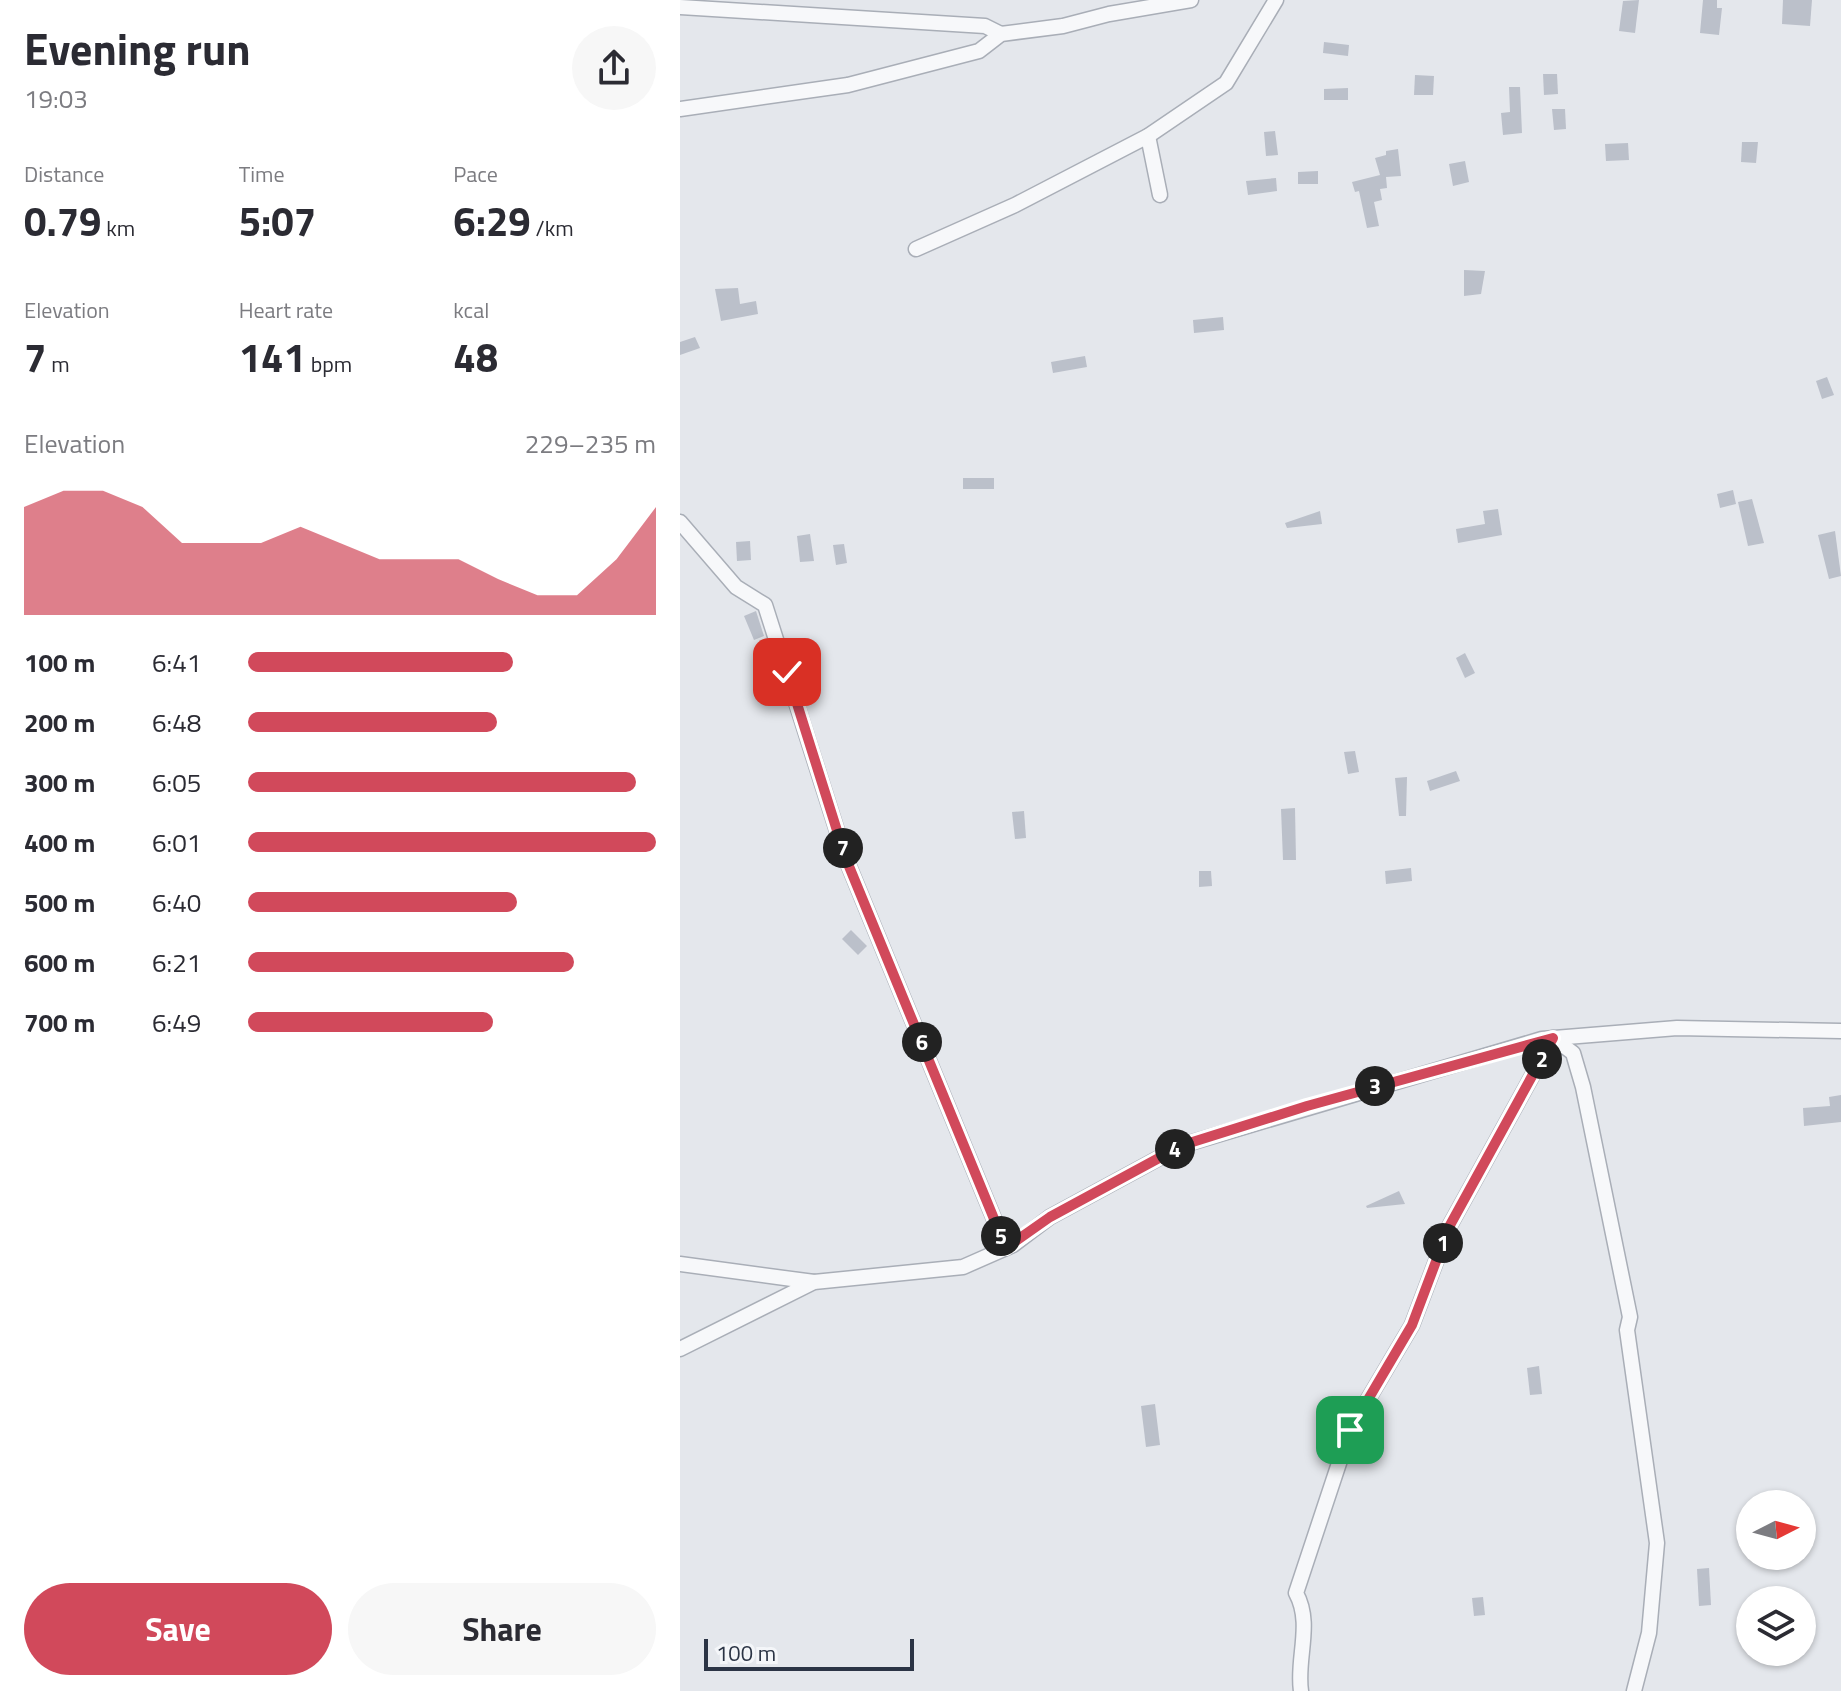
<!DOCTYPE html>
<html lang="en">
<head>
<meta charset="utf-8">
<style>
	:root { --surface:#fff; --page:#f7f7f7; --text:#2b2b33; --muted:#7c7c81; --accent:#d1495b }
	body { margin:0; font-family:"Titillium Web",sans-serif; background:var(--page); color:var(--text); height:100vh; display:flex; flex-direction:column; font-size:30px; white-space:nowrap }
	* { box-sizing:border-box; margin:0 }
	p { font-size:26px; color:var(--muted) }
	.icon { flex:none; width:44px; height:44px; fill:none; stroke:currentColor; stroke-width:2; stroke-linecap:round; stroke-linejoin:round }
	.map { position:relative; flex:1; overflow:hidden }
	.drawer { display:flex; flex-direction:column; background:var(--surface); width:680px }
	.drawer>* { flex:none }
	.needle { width:52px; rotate:84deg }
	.tools { position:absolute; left:1056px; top:1490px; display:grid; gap:16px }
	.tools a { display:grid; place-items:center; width:80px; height:80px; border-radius:50%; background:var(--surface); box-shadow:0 2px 6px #0004; font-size:40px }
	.scale { position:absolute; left:24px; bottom:20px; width:210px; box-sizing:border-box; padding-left:8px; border:4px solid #2b3445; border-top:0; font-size:22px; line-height:28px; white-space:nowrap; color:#2b3445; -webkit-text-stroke:6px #f4f6f9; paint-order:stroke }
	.pin { position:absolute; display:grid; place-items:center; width:68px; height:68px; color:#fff; margin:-34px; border-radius:16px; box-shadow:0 4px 12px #0006 }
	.km { position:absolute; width:40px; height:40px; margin:-20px; border-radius:50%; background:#222; color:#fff; font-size:22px; line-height:40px; text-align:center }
	.round { display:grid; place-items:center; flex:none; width:84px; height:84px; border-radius:42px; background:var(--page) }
	.summary { display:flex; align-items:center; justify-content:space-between; height:136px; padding:0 24px }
	h1 { font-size:44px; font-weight:700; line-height:60px }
	.metrics { display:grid; grid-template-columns:repeat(3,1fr); gap:12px; height:136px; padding:8px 24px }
	.metrics div { display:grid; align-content:center }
	.metrics b { font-size:40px; font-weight:700 }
	.metrics small { font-size:22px; font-weight:400 }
	.metrics p { font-size:22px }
	.chart { height:224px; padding:16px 24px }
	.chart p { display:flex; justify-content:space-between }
	.chart svg { width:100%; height:144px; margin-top:8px; fill:var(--accent); opacity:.7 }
	.action { display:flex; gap:16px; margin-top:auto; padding:16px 24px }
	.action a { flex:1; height:92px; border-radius:48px; background:var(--accent); color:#fff; font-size:32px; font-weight:700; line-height:92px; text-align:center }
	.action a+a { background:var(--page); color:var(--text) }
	ul { padding:0 24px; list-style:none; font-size:26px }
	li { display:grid; grid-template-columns:128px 96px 1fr; align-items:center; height:60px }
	li i { height:20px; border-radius:10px; background:var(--accent) }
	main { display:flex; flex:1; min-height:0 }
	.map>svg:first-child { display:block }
</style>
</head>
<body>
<main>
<section class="drawer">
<div class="summary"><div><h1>Evening run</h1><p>19:03</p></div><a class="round"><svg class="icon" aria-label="share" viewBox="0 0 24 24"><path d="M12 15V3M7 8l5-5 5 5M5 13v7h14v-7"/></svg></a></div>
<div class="metrics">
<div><p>Distance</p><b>0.79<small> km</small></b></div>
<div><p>Time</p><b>5:07</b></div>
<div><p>Pace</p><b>6:29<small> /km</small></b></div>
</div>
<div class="metrics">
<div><p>Elevation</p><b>7<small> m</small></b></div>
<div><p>Heart rate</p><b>141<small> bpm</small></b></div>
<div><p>kcal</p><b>48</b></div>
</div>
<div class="chart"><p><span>Elevation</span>229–235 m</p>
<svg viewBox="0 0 160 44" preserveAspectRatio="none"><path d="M0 44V11L10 6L20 6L30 11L40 22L50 22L60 22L70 17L80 22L90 27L100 27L110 27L120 33L130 38L140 38L150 27L160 11V44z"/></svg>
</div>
<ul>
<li><b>100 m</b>6:41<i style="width:65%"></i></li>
<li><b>200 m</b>6:48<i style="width:61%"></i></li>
<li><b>300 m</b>6:05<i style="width:95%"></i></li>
<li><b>400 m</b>6:01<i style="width:100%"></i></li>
<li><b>500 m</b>6:40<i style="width:66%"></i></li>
<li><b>600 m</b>6:21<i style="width:80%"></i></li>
<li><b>700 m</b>6:49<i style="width:60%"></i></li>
</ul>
<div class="action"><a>Save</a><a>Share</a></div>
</section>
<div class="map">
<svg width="1161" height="1691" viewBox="0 0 1161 1691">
	<rect width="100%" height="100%" fill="#e4e7ec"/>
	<g fill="#bbc0ca">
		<polygon points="959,0 955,33 939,31 943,1"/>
		<polygon points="1023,0 1037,0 1037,8 1042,8 1039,35 1020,33"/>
		<polygon points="1103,0 1132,0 1130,26 1102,24"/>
		<polygon points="644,42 669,45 668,56 643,53"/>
		<polygon points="863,74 877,74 878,94 864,95"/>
		<polygon points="735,75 754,76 753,95 734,95"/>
		<polygon points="829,87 840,87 842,133 823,135 821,113 830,112"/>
		<polygon points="668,88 668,100 644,100 644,89"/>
		<polygon points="872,109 885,109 886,129 874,130"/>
		<polygon points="595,131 598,155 586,156 584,132"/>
		<polygon points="1062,142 1078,142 1076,163 1061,162"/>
		<polygon points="948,143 949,160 926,161 925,144"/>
		<polygon points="718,149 721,176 706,177 707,188 700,189 702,200 694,202 699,226 687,228 679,191 675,192 672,182 700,175 695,158 706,155 706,151"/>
		<polygon points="785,161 789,182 773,186 769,164"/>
		<polygon points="638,171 638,184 618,184 618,172"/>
		<polygon points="596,178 597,191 568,195 566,181"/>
		<polygon points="784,270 805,271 801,294 784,296"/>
		<polygon points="58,288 60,304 76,301 78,314 41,321 35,289"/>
		<polygon points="543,317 544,330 514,333 513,320"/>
		<polygon points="15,337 20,348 0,355 0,342"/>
		<polygon points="405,356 407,367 373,373 371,362"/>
		<polygon points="1147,377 1154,395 1142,399 1136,381"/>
		<rect x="283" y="478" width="31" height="11"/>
		<polygon points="1053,490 1056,504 1040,508 1037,494"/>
		<polygon points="1072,499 1084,543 1068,546 1058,502"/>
		<polygon points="818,509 822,535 778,543 776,529 805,524 803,511"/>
		<polygon points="640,511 642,524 607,528 605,523"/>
		<polygon points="1155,531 1161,576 1149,579 1138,535"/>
		<polygon points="130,534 134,561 120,562 117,536"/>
		<polygon points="70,541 71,560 57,561 56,542"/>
		<polygon points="164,544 167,563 156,565 153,545"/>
		<polygon points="76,611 84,636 74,640 64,616"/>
		<polygon points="785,653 795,673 785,678 776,658"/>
		<polygon points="675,751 679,772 668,774 664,752"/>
		<polygon points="776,771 780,781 750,791 747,781"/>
		<polygon points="727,777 726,816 719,816 715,778"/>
		<polygon points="615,808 616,860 603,860 601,809"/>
		<polygon points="344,811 346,838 335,839 332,812"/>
		<polygon points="731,868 732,881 706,884 705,871"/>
		<polygon points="519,871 531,871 532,886 519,887"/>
		<polygon points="171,930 187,946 178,955 162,939"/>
		<polygon points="1161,1095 1161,1122 1124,1126 1123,1108 1150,1106 1149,1097"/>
		<polygon points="719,1191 725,1204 687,1208 686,1206"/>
		<polygon points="859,1366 862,1394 850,1395 847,1368"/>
		<polygon points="475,1404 480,1445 466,1447 461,1406"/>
		<polygon points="1029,1568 1031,1605 1019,1606 1017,1569"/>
		<polygon points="803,1597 805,1615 794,1616 792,1598"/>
	</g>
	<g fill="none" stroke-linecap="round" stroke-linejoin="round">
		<defs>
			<g id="minor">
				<polyline points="0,7 305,26 321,34"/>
				<polyline points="0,109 168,85 299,51 321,34 383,26 429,14 511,0"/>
				<polyline points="468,136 480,195"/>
				<polyline points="236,249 335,205 468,136 546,83 596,0"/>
				<polyline points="0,522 56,587 85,605 166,859 326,1248"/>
				<polyline points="0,1264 134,1282"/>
				<polyline points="0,1349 134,1282 283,1267 333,1245 370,1217 503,1145 862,1039 997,1028 1161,1031"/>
				<path d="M621,1691C616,1659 633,1624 616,1593L670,1430L732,1325L769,1227L873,1038L893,1053L903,1087L950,1317L947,1330L977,1543L969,1633L954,1691"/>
			</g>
		</defs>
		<use href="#minor" stroke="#a9aeb7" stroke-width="17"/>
		<use href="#minor" stroke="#f7f8fa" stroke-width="14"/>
	</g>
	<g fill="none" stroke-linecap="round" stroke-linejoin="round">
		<defs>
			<polyline id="route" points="107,672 166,859 326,1248 370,1217 503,1145 627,1106 873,1038 769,1227 732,1325 670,1430"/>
		</defs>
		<use href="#route" stroke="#fff" stroke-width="16"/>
		<use href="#route" stroke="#d1495b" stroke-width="10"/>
	</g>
</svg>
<div class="tools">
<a><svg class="needle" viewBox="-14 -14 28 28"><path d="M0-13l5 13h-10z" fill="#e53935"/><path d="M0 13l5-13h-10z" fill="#7c7c81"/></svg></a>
<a><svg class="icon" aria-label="layers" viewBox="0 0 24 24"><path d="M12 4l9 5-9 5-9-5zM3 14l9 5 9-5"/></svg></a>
</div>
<div class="scale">100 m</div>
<div class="pin" style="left:670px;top:1430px;background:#1e9e55"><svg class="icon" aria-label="arrive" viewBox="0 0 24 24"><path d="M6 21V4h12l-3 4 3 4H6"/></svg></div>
<div class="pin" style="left:107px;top:672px;background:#d93025"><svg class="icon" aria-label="check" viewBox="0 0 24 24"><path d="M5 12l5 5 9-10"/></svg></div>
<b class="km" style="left:763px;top:1243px">1</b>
<b class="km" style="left:862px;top:1059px">2</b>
<b class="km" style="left:695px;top:1086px">3</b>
<b class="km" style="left:495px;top:1149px">4</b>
<b class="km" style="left:321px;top:1236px">5</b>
<b class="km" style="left:242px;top:1042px">6</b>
<b class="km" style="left:163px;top:848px">7</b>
</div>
</main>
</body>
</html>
